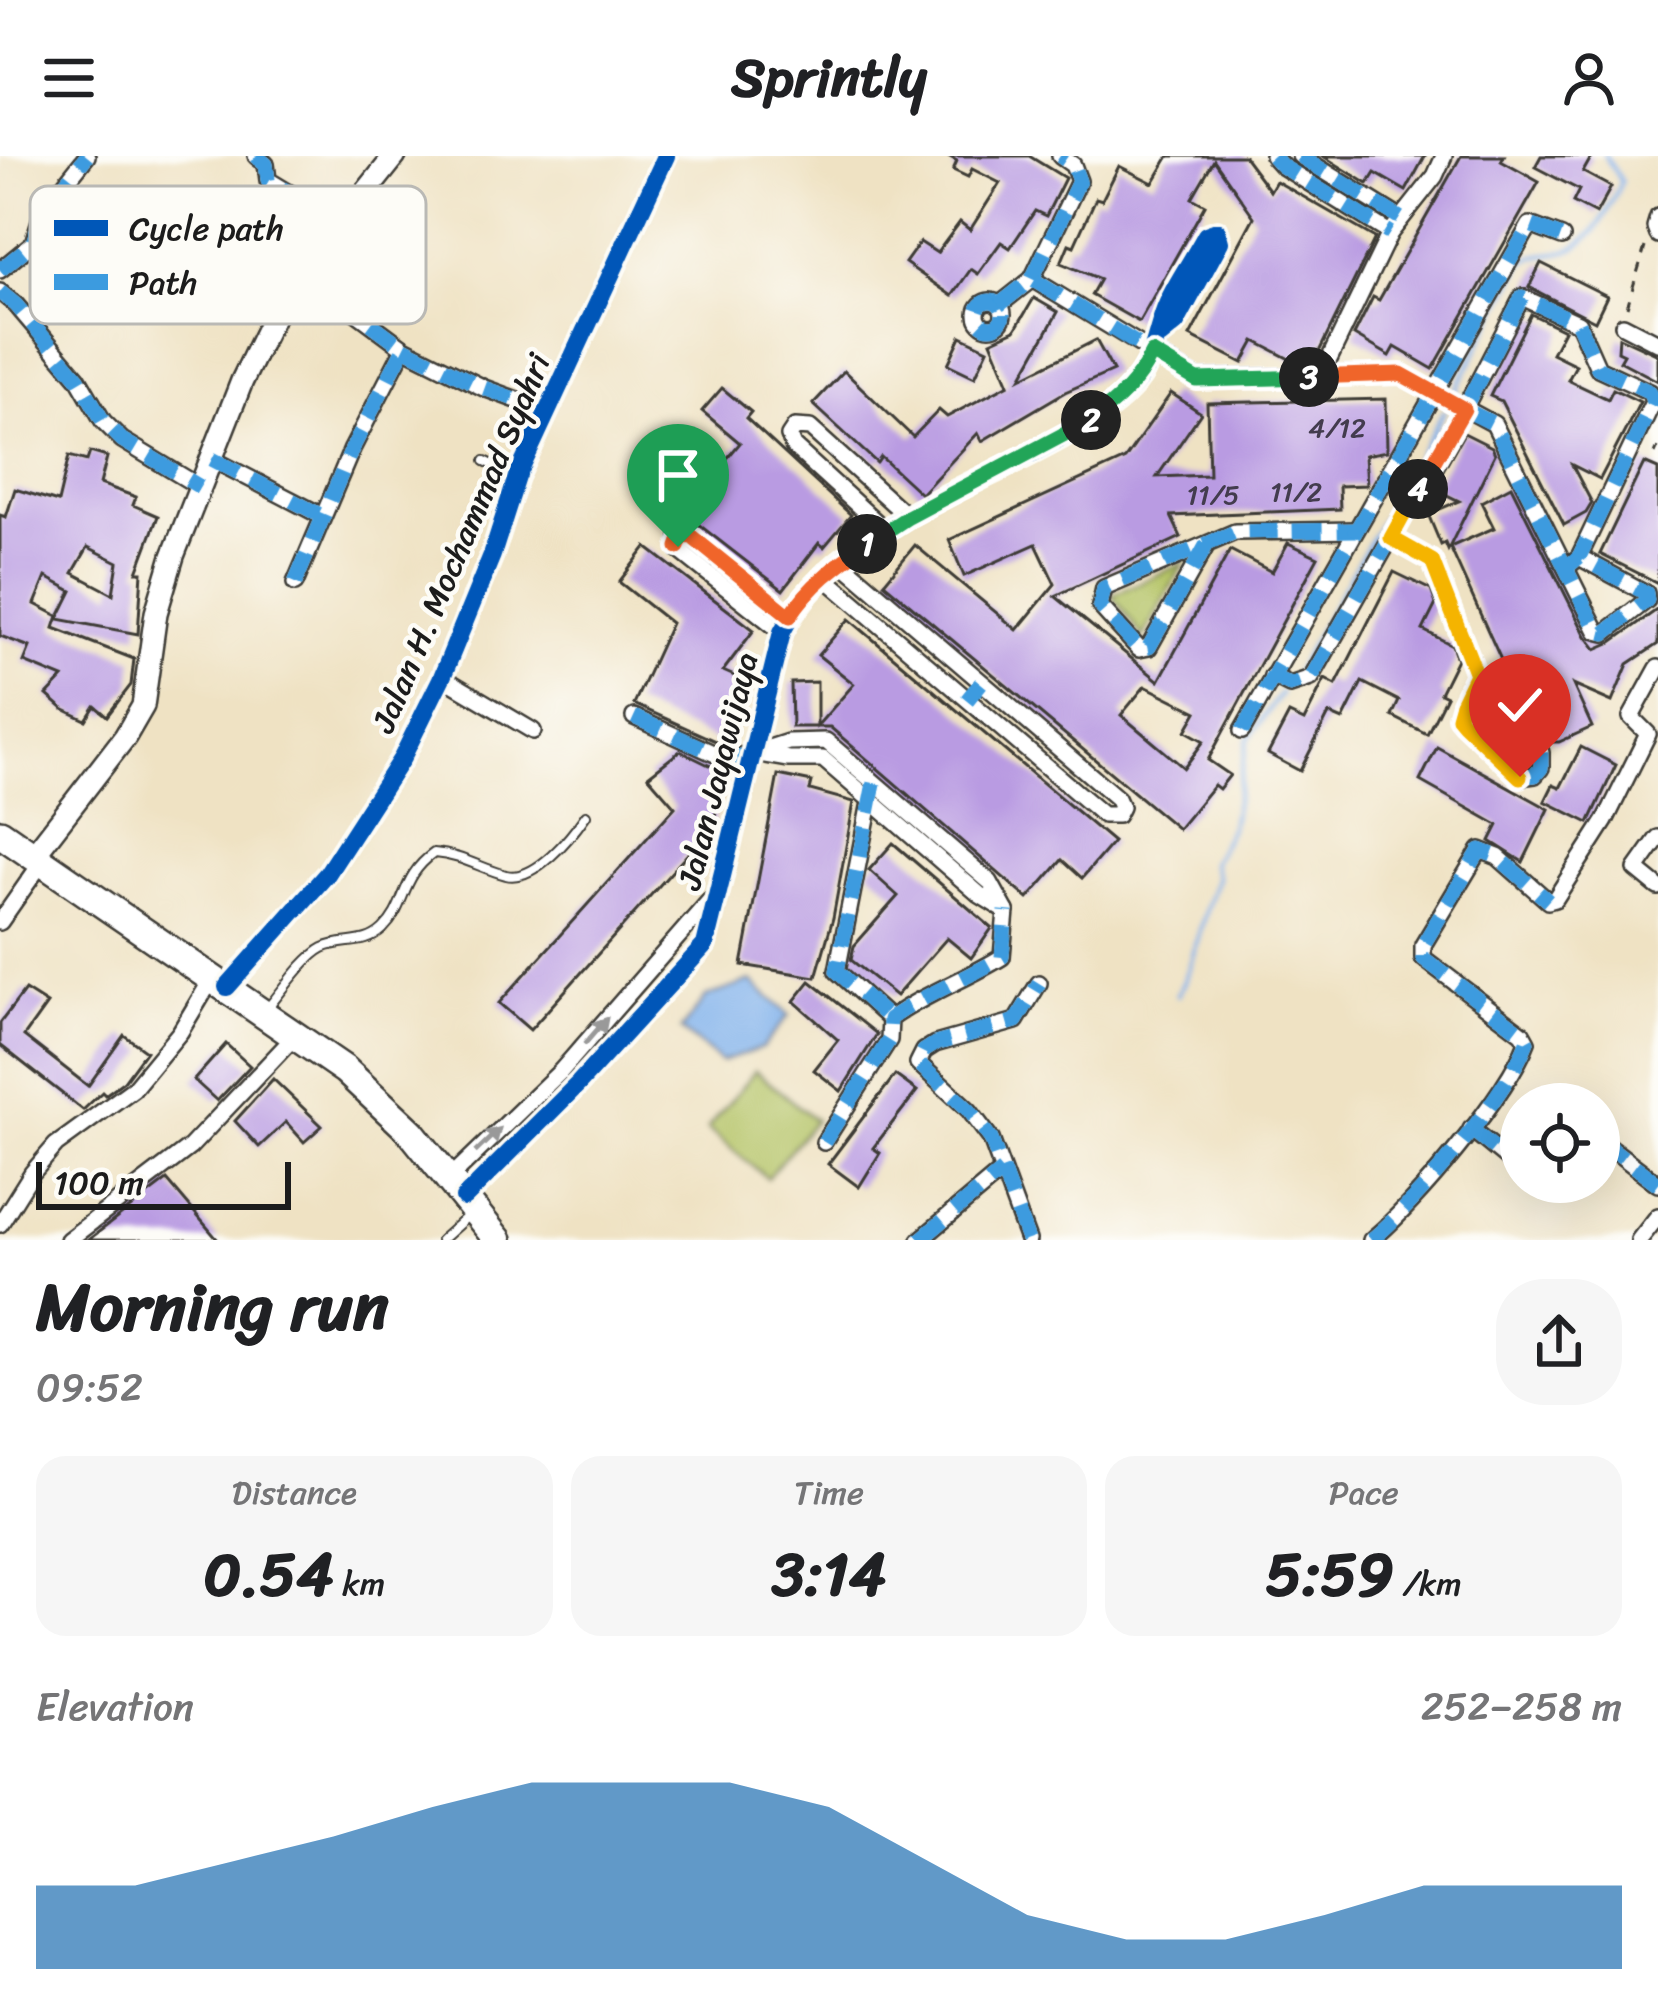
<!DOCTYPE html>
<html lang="en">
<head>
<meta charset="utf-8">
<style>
	:root { --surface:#fff; --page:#f6f6f6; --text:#202124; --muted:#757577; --accent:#1f6fb2 }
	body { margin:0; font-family:Sriracha,sans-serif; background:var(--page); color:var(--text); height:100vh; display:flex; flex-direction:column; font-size:45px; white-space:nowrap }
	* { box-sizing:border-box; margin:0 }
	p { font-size:39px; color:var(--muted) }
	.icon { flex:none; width:66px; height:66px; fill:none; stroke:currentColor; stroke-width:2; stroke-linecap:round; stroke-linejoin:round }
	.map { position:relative; height:1084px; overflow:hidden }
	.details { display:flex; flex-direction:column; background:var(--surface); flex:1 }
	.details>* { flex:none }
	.tools { position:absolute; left:1500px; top:927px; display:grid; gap:24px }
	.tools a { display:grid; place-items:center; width:120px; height:120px; border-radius:50%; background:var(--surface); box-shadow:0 12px 48px #0002; font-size:60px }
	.scale { position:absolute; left:36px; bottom:30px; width:255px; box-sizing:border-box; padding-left:12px; border:6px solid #1c1c1c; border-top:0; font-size:33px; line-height:42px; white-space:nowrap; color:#1c1c1c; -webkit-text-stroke:9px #fdfcf7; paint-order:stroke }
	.pin { position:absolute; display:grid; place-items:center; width:102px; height:102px; color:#fff; margin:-123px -51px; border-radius:50% 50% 50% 0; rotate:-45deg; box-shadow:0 0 12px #0007 }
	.pin .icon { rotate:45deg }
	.km { position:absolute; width:60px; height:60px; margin:-30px; border-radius:50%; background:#222; color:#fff; font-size:33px; line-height:60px; text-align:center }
	.round { display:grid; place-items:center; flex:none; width:126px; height:126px; border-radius:48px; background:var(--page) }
	.head { display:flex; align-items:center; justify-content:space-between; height:204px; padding:0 36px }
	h1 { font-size:66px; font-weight:700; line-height:90px }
	.metrics { display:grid; grid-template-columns:repeat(3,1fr); gap:18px; height:204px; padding:12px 36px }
	.metrics div { display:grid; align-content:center; border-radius:30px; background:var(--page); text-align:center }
	.metrics b { font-size:60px; font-weight:700 }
	.metrics small { font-size:33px; font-weight:400 }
	.metrics p { font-size:33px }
	.chart { height:336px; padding:24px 36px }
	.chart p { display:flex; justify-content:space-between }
	.chart svg { width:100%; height:216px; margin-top:12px; fill:var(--accent); opacity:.7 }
	header { display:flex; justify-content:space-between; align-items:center; height:156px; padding:0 36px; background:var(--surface); font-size:54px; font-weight:700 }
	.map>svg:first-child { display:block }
</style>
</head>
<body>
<header><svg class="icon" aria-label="menu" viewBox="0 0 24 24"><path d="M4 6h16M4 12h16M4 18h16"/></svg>Sprintly<svg class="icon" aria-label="person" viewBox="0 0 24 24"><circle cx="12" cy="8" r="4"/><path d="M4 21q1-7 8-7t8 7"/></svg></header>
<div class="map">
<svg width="1658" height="1084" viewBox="0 0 1658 1084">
	<rect width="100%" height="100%" fill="#fdfcf7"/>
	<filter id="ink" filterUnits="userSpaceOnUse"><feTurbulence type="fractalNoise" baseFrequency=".00833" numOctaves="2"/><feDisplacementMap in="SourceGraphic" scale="24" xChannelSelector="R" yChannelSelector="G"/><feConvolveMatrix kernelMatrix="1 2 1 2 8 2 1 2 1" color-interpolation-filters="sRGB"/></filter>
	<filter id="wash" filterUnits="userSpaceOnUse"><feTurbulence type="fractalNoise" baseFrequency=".004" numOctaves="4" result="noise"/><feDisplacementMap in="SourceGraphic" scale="48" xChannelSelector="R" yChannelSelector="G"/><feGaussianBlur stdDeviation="2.7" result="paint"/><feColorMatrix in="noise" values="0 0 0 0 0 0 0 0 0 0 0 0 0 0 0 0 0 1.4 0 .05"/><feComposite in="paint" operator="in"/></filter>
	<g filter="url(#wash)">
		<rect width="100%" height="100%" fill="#efe2c3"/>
		<g fill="#b5c467" stroke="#687042" stroke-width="3">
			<polygon points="1184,407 1143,482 1112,439"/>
			<polygon points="1479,537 1533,596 1533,604 1526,612 1518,612 1471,564 1469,557"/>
			<polygon points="755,915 815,964 767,1022 707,973"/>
		</g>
		<polygon fill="#7fb0eb" stroke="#4e6684" stroke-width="3" points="751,825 789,859 762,892 721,906 681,874 706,841"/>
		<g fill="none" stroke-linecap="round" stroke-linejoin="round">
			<g stroke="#7fb0eb" stroke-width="4.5">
				<path d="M1453,240L1523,106C1539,95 1553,100 1569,94C1597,83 1610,50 1621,25L1605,0"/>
				<polyline points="1296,515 1444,255"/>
				<path d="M1178,839C1197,800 1200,762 1217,722L1212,707L1231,671L1248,583L1281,537"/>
			</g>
		</g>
		<g id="blocks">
			<g fill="#b99be2" fill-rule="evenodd">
				<polygon points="948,0 1029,0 1065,22 1046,60 1035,55 1010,92 1001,86 978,118 971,113 952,140 905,107 920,86 937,97 960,66 970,74 1000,27 972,13 968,21 953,14 957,5"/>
				<polygon points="1169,0 1244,0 1270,35 1276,25 1375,82 1313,208 1299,208 1255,185 1243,207 1190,180 1254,61 1214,4 1192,42 1205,49 1139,166 1091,139 1100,123 1061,107 1069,88 1074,90 1096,42 1102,44 1119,10 1153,27"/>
				<polygon points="1323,0 1425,0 1406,35 1375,17 1368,28"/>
				<polygon points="1461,0 1504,0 1501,5 1539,26 1433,213 1395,191 1390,200 1354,179 1373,141 1379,144"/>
				<polygon points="1541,0 1592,0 1583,16 1611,31 1596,58 1573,46 1579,34 1535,11"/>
				<polygon points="1541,107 1607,140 1595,165 1529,131"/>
				<polygon points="1034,142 1058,156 1021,222 1096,184 1113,215 1065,236 982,285 978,277 921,338 881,301 877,307 813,248 844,215 913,281 939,254 947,261 1009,228 991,185 1015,174"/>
				<polygon points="1531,158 1564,174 1552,197 1576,209 1568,224 1608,243 1613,233 1640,246 1600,323 1572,309 1592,347 1586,357 1564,369 1501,245 1490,240"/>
				<polygon points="961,180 988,193 975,221 948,208"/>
				<polygon points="1619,181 1658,199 1658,225 1620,205 1624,198 1618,195"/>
				<polygon points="722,232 751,256 746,262 851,359 824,391 819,387 783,434 676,351 707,311 715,317 740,287 702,255"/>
				<path d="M1171,237L1201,257L1157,321L1209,319L1207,247L1386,243L1387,295L1365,299L1367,329L1339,330L1340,353L1171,360L1181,381L1055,440L1159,525L1230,394L1272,416L1288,387L1318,401L1208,604L1230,619L1219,633L1214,629L1178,673L884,427L915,389L1017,474L1055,428L1036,388L964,420L949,384L1125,303ZM1145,530L1197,556L1186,575L1204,585L1184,612L1121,559Z"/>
				<polygon points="1464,277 1492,291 1495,298 1448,394 1445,387 1441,389 1428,358 1459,345 1433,332"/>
				<path d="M90,296L107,301L100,328L136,341L133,349L158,360L137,416H142L138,478L58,463L72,435L46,421L35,448L58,460L54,472L134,503L131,529L107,560L95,550L86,564L63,553L47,539L63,522L24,506L30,491L0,480V359L6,361L15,333L58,346L69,300L87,305ZM88,391L118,406L113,438L73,417Z"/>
				<polygon points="1644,307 1658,313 1658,427 1600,398"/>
				<polygon points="1511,330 1586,480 1596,493 1612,486 1658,453 1658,488 1628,508 1612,546 1573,529 1592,571 1559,586 1553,586 1539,554 1526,559 1450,391 1494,372 1481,346"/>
				<polygon points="646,391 754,474 723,515 748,526 722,588 634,548 671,467 619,426"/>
				<polygon points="1394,416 1431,434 1436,448 1423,474 1452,489 1457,503 1440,537 1446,540 1427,578 1392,560 1399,545 1362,526 1343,564 1329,558 1300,615 1268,598 1289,558 1304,565 1325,523 1336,529"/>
				<polygon points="849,463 1113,686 1082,722 1062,704 1028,743 830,571 792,571 791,527 817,526 817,570 854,528 818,499"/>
				<polygon points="1437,591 1549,653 1523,706 1490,685 1498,669 1420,625"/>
				<polygon points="1581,591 1616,609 1589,667 1545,645 1553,629 1560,632"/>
				<polygon points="680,595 723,616 709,693 701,683 530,874 499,847 675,651 648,620"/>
				<polygon points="778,619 812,626 810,634 854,646 833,762 816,821 742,809"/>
				<polygon points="893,687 992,772 971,802 947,782 896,840 851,804 854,790 898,740 869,714"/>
				<polygon points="810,825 877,878 841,935 814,914 838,884 794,845"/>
				<polygon points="25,834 47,848 24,880 88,930 124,879 146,895 124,925 105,939 102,936 83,954 0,889 0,867"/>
				<polygon points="226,888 250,910 217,945 194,924"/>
				<polygon points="895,919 917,935 873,992 880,997 859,1031 828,1008"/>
				<polygon points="273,923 322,970 304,986 286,966 259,991 235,965"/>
				<polygon points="167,1024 218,1084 88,1084"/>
			</g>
		</g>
	</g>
	<g filter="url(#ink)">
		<use href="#blocks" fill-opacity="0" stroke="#3c3a35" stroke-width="3"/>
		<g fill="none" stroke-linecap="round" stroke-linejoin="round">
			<defs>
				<g id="lane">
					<polyline points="485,305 516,320"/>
					<path d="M266,854C280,838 305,801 323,792C344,782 364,791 383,773C407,750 400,721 434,697C461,699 480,712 506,719C535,726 571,681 586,659"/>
					<polyline points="441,1084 469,1059"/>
				</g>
				<g id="street">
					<polyline points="256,0 266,8 268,24 341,68"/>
					<polyline points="1273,0 1282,10 1390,77"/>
					<polyline points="1300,0 1400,62"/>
					<polyline points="1658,61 1655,71 1658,79"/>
					<polyline points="0,114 33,87 43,55 87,0"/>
					<polyline points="1032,123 1079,25 1073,9 1060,0"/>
					<polyline points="0,136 16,149 78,222 103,265 122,284 200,331"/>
					<circle cx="990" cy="158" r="13"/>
					<polyline points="999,149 1032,123 1197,223 1401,218 1494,268 1597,475 1605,477 1647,444 1646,437 1579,401 1567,411"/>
					<polyline points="1623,169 1658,187"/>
					<polyline points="404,192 484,232 547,255"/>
					<polyline points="1321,220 1390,77 1435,20 1444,0"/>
					<polyline points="212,303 322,360"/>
					<polyline points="886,375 793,290 789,280 795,271 810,272 908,361"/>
					<polyline points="1391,382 1432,405 1476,518 1541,596 1541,612 1535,619 1520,621 1458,561 1476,518"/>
					<polyline points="1207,388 1149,491 1139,493 1100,450 1104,432 1235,376 1355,374"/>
					<polyline points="823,420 1103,659 1117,659 1121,651 1117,642 841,406"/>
					<polyline points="295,427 352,293 404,192 300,115"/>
					<polyline points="782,476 680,395 679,382 692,381 790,460"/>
					<polyline points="1272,520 1290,529 1311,522 1464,253 1522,141 1578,167 1598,212 1650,236 1653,246 1579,401"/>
					<polyline points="442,521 533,575"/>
					<polyline points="634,561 726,603 754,597"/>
					<polyline points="1242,575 1530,69 1562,81"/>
					<polygon points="826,585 990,726 1006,755 980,739 823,603 788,603 754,597 788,586"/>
					<polyline points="872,636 837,815 890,863"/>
					<polyline points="1658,682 1636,713 1658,731"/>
					<polyline points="0,766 42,706"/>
					<polyline points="227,831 327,718 402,602 442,521 492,399 517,321 666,0"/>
					<polyline points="1471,973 1521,1014"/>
					<polyline points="1599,983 1658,1028"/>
					<path d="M824,986L889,884L890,863C924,838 965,824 1002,801L1006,755"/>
					<polyline points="450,1022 561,915 718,735"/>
					<path d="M464,1042L578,928L705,789L782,476C829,380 965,335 1055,285C1081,270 1110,255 1130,233C1151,212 1154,186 1163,159C1172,132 1193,104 1206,79L1217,75L1220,86L1176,167L1160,180"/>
					<polyline points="0,1068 32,1017 56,989 133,933 180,876 213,821"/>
					<polyline points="68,1084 190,991 296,879"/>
					<polyline points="920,1084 1002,1015"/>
					<polyline points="1028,1084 991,983 969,954 918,907 924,895 935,888 1016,865 1039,827"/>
					<path d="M1371,1084C1414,1050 1508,937 1527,886L1522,877L1423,802V789L1480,694L1498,701L1548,745L1555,743L1605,665L1648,578L1631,561L1658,512"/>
					<polyline points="1639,1084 1658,1060"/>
				</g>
				<polyline id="secondary" points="33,700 125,581 143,550 156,457 173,400 242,225 283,140 395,0"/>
				<polyline id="highway" points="0,677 345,914 411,976 498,1084"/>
			</defs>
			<use href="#lane" stroke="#3c3a35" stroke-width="12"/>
			<use href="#street" stroke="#3c3a35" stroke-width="20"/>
			<use href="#secondary" stroke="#3c3a35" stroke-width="26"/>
			<use href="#highway" stroke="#3c3a35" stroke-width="32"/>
			<g stroke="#3c3a35" stroke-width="3" stroke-dasharray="9 9" stroke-linecap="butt">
				<polyline points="1627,151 1645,91"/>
				<polyline points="1655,298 1658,291"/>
			</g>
			<use href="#lane" stroke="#fff" stroke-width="8"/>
			<use href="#street" stroke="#fff" stroke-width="15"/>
			<use href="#secondary" stroke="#fff" stroke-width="21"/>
			<use href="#highway" stroke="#fff" stroke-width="27"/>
			<g stroke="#3c9bdf" stroke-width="15" stroke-dasharray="30 15" stroke-linecap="butt">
				<polyline points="256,0 266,8 268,24 341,68"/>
				<polyline points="1273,0 1282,10 1390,77"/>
				<polyline points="1300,0 1400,62"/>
				<polyline points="0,114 33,87 43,55 87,0"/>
				<polyline points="1032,123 1079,25 1073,9 1060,0"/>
				<polyline points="0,136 16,149 78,222 103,265 122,284 200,331"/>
				<circle cx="990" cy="158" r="13"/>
				<polyline points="999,149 1032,123 1152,197 1154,193"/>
				<polyline points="404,192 484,232 547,255"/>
				<polyline points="1464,253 1494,268 1597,475 1605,477 1647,444 1646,437 1579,401 1567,411"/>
				<polyline points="212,303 322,360"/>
				<polyline points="1391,382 1432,405 1476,518 1541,596 1541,612 1535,619 1520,621 1458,561 1476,518"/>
				<polyline points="1207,388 1149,491 1139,493 1100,450 1104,432 1235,376 1355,374"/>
				<polyline points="295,427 352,293 404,192 300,115"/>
				<polyline points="1272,520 1290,529 1311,522 1464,253 1522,141 1578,167 1598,212 1650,236 1653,246 1579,401"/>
				<polyline points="967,544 981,527"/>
				<polyline points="634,561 726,603 754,597"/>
				<polyline points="1242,575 1530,69 1562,81"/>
				<polyline points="874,627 837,815 890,863"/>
				<polyline points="1471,973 1521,1014"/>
				<polyline points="1599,983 1658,1028"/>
				<path d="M824,986L889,884L890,863C924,838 965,824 1002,801L1006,755"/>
				<polyline points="920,1084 1002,1015"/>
				<polyline points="1028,1084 991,983 969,954 918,907 924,895 935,888 1016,865 1039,827"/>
				<path d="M1371,1084C1414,1050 1508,937 1527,886L1522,877L1423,802V789L1480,694L1498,701L1548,745"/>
			</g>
			<defs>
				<g id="cycleway">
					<polyline points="227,831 327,718 402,602 442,521 492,399 517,321 666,0"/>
					<path d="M464,1042L578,928L705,789L782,476C829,380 965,335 1055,285C1081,270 1110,255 1130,233C1151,212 1154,186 1163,159C1172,132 1193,104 1206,79L1217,75L1220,86L1176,167L1160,180"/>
				</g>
			</defs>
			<use href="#cycleway" stroke="#fdfcf7" stroke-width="26"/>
			<use href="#cycleway" stroke="#0057b8" stroke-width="18"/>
		</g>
		<defs><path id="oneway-solid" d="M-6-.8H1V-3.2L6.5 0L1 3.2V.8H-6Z" transform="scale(3)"/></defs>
		<g fill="#999">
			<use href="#oneway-solid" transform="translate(596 875) rotate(-49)"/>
			<use href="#oneway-solid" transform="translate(488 984) rotate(-44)"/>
		</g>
	</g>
	<g fill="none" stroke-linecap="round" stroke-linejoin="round" filter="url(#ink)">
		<defs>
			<path id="split-1" d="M678,391L682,380L692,381L790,460C810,429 837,409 867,388"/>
			<polyline id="split-2" points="867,388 908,361 1091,264"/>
			<path id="split-3" d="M1091,264C1119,244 1137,228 1152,197L1197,224L1309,221"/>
			<polyline id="split-4" points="1309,221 1401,218 1464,253 1418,333"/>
			<polyline id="split-5" points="1418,333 1391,382 1432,405 1476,518 1462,547"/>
			<polyline id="split-6" points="1462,547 1458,561 1463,567 1520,621"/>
		</defs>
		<use href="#split-1" stroke="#fff" stroke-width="24"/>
		<use href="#split-2" stroke="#fff" stroke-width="24"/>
		<use href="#split-3" stroke="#fff" stroke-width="24"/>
		<use href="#split-4" stroke="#fff" stroke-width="24"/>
		<use href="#split-5" stroke="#fff" stroke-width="24"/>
		<use href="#split-6" stroke="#fff" stroke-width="24"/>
		<use href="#split-1" stroke="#f0652b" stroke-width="15"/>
		<use href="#split-2" stroke="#22a559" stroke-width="15"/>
		<use href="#split-3" stroke="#22a559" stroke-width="15"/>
		<use href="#split-4" stroke="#f0652b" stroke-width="15"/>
		<use href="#split-5" stroke="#f5b400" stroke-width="15"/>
		<use href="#split-6" stroke="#f5b400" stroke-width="15"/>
	</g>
	<g text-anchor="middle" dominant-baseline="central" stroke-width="9" stroke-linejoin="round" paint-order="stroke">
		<g font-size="27" fill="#433c4e">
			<text x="1337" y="272">4/12</text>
			<text x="1296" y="336">11/2</text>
			<text x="1213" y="339">11/5</text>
		</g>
		<g font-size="33" fill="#1c1c1c" stroke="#fdfcf7">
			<text transform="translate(461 387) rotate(-67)">Jalan H. Mochammad Syahri</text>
			<text transform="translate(718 615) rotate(-76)">Jalan Jayawijaya</text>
		</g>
	</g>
	<rect x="30" y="30" width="396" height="138" rx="18" fill="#fdfcf7" stroke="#bab9b5" stroke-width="3"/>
	<rect x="54" y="64" width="54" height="16" fill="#0057b8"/>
	<rect x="54" y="118" width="54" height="16" fill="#3c9bdf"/>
	<g font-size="33" fill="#1c1c1c">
		<text x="129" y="84">Cycle path</text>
		<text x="129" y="138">Path</text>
	</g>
</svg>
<div class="tools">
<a><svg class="icon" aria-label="locate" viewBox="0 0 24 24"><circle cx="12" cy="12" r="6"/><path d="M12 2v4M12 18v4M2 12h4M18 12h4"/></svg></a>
</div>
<div class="scale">100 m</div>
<div class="pin" style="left:678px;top:391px;background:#1e9e55"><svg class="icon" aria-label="arrive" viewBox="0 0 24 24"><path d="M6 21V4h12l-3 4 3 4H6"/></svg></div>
<div class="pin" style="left:1520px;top:621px;background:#d93025"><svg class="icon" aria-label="check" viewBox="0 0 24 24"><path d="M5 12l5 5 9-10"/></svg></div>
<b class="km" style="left:867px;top:388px">1</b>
<b class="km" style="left:1091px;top:264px">2</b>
<b class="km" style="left:1309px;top:221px">3</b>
<b class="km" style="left:1418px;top:333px">4</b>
</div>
<section class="details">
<div class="head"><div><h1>Morning run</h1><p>09:52</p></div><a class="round"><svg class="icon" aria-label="share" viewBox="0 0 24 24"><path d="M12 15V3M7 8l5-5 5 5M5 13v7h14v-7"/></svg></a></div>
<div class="metrics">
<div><p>Distance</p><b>0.54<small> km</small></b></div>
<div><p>Time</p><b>3:14</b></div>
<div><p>Pace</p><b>5:59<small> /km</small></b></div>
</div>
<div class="chart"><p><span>Elevation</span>252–258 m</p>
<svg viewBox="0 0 160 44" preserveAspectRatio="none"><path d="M0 44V27L10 27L20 22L30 17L40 11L50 6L60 6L70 6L80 11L90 22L100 33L110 38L120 38L130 33L140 27L150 27L160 27V44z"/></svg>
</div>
</section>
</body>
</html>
